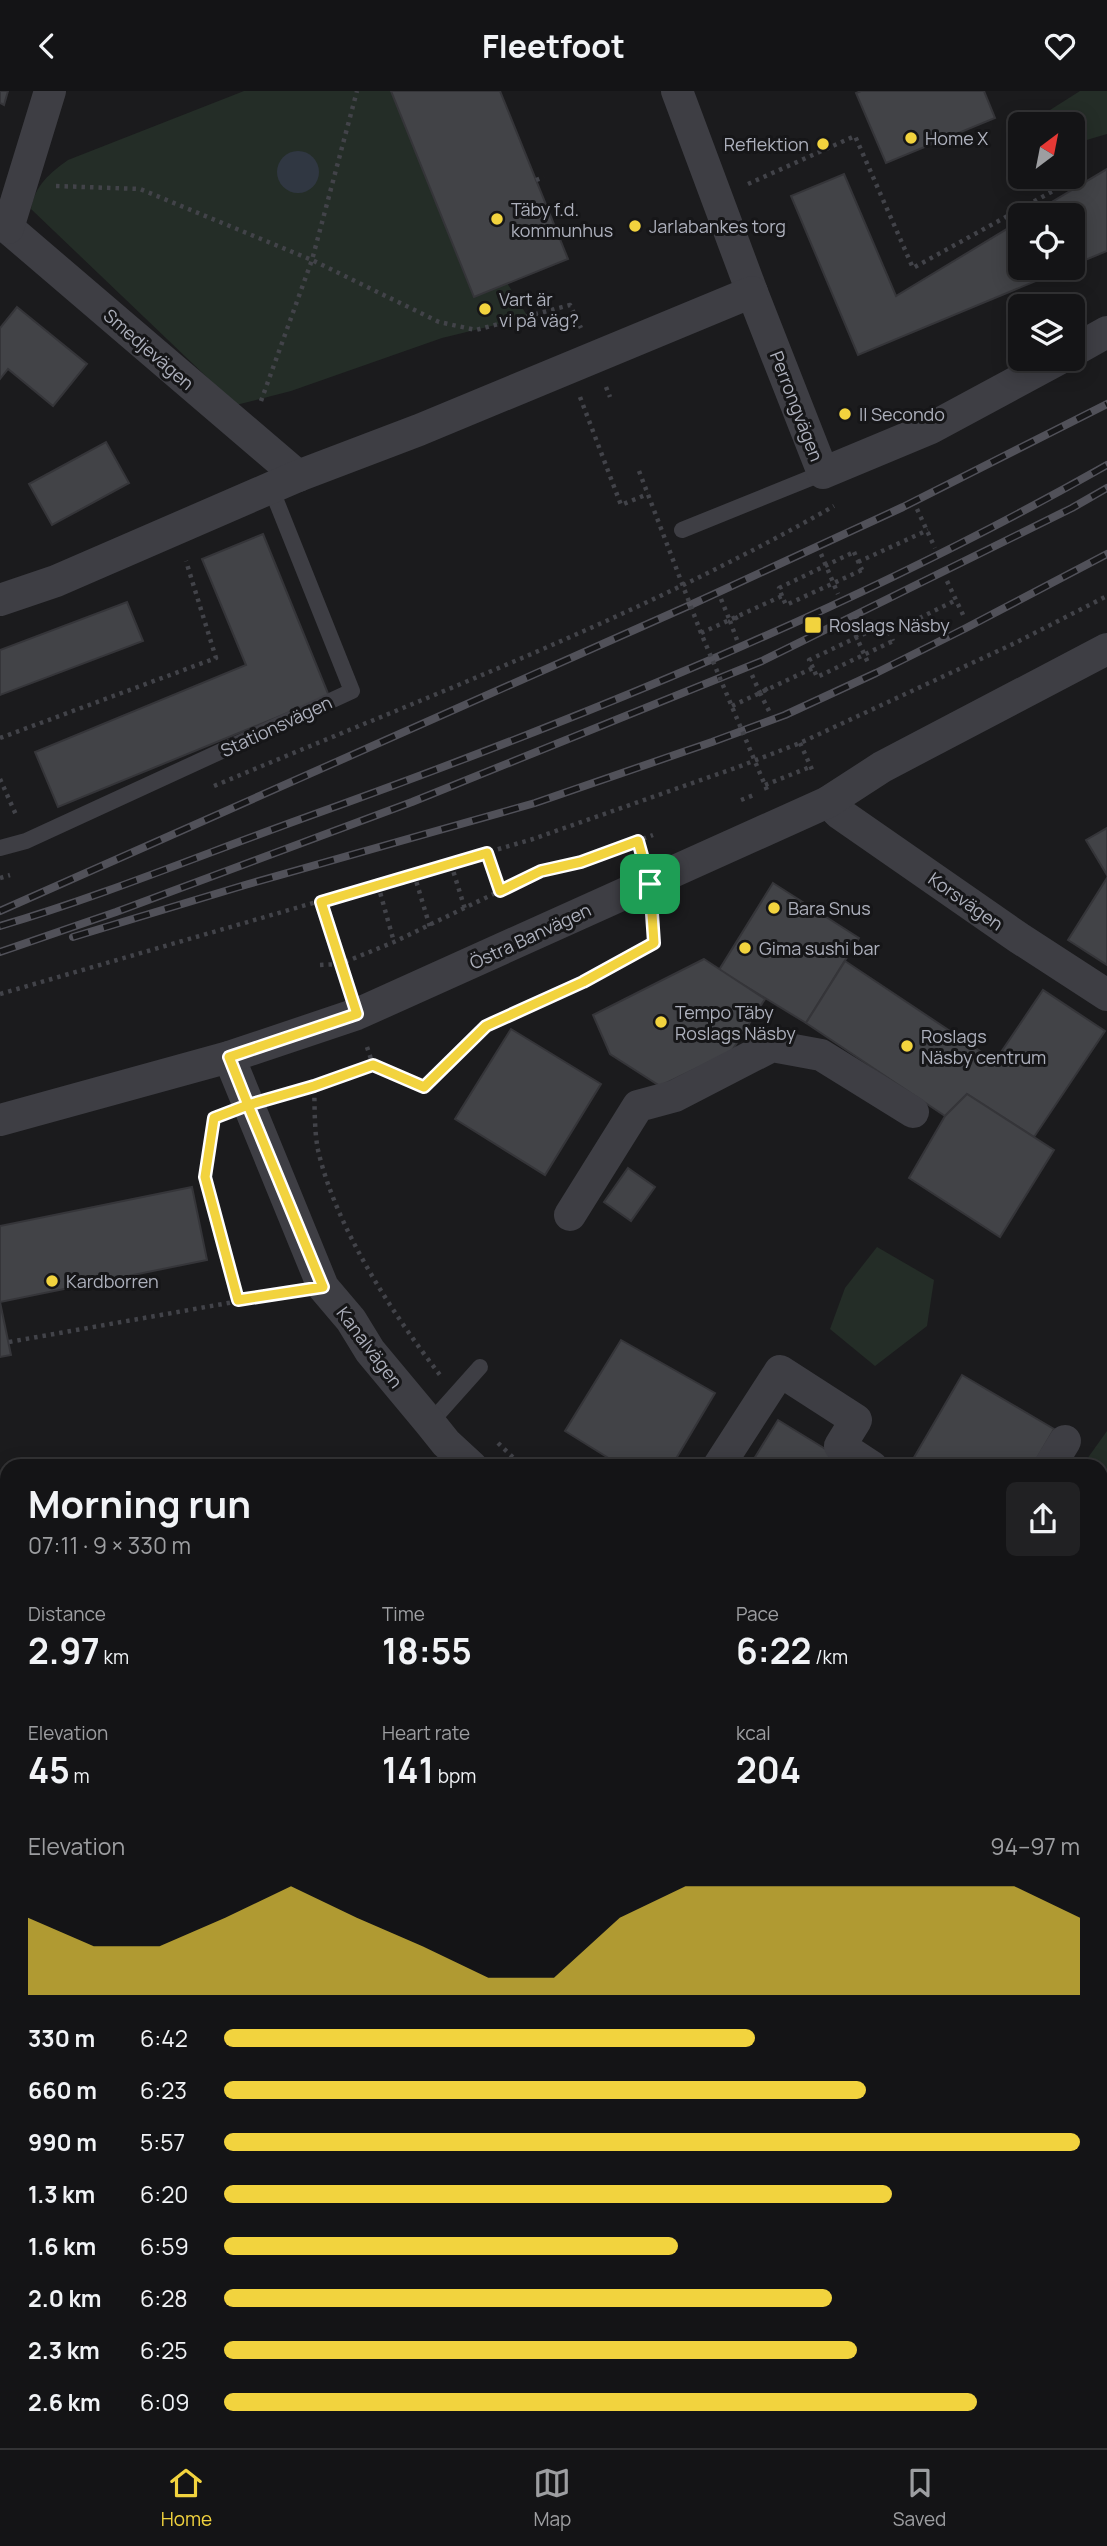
<!DOCTYPE html>
<html lang="en">
<head>
<meta charset="utf-8">
<style>
	:root { --surface:#141416; --page:#212123; --text:#f1f3f6; --muted:#9d9ea1; --line:#333335; --accent:#f2d33e }
	body { margin:0; font-family:Manrope,sans-serif; background:var(--page); color:var(--text); height:100vh; display:flex; flex-direction:column; font-size:26px; white-space:nowrap }
	* { box-sizing:border-box; margin:0 }
	p { font-size:23px; color:var(--muted) }
	.icon { flex:none; width:38px; height:38px; fill:none; stroke:currentColor; stroke-width:2; stroke-linecap:round; stroke-linejoin:round }
	.map { position:relative; flex:1; overflow:hidden }
	.sheet { position:absolute; left:0px; top:1368px; width:1108px; height:989px; display:flex; flex-direction:column; background:var(--surface); border-radius:21px 21px 0 0; box-shadow:0 4px 18px #0003,0 0 0 2px var(--line) }
	.sheet>* { flex:none }
	.needle { width:46px; rotate:32deg }
	.fabs { position:absolute; left:1008px; top:21px; display:grid; gap:14px }
	.fabs a { display:grid; place-items:center; width:77px; height:77px; border-radius:10px; background:var(--surface); box-shadow:0 4px 18px #0003,0 0 0 2px var(--line); font-size:35px }
	.pin { position:absolute; display:grid; place-items:center; width:60px; height:60px; color:#fff; margin:-30px; border-radius:14px; box-shadow:0 4px 10px #0006 }
	.round { display:grid; place-items:center; flex:none; width:74px; height:74px; border-radius:10px; background:var(--page) }
	.head { display:flex; align-items:center; justify-content:space-between; height:119px; padding:0 28px }
	h1 { font-size:38px; font-weight:700; line-height:52px }
	.figures { display:grid; grid-template-columns:repeat(3,1fr); gap:10px; height:119px; padding:7px 28px }
	.figures div { display:grid; align-content:center }
	.figures b { font-size:35px; font-weight:700 }
	.figures small { font-size:19px; font-weight:400 }
	.figures p { font-size:19px }
	.chart { height:196px; padding:14px 28px }
	.chart p { display:flex; justify-content:space-between }
	.chart svg { width:100%; height:126px; margin-top:7px; fill:var(--accent); opacity:.7 }
	ul { padding:0 28px; list-style:none; font-size:23px }
	li { display:grid; grid-template-columns:112px 84px 1fr; align-items:center; height:52px }
	li i { height:18px; border-radius:9px; background:var(--accent) }
	header { display:flex; justify-content:space-between; align-items:center; height:91px; padding:0 28px; background:var(--surface); font-size:32px; font-weight:700 }
	.dock { display:flex; justify-content:space-around; align-items:center; height:98px; border-top:2px solid var(--line); background:var(--surface); font-size:19px; color:var(--muted) }
	.dock a { display:grid; justify-items:center; gap:4px }
	.dock .active { color:var(--accent) }
	.map>svg:first-child { display:block }
</style>
</head>
<body>
<header><svg class="icon" aria-label="back" viewBox="0 0 24 24"><path d="M15 5l-7 7 7 7"/></svg>Fleetfoot<svg class="icon" aria-label="heart" viewBox="0 0 24 24"><path d="M12 20l-8-8c-3-5 5-10 8-4 3-6 11-1 8 4z"/></svg></header>
<div class="map">
<svg width="1107" height="2357" viewBox="0 0 1107 2357">
	<rect width="100%" height="100%" fill="#1b1b1d"/>
	<g fill="#242d27">
		<path d="M244,0H391L473,205L507,192L528,226L442,247L291,300L236,314L31,118C35,94 50,82 68,69Z"/>
		<polygon points="1080,0 1107,0 1107,43 1073,53 1073,33 1028,33"/>
		<polygon points="877,1156 934,1189 927,1235 875,1275 830,1238 845,1197"/>
		<polygon points="1107,1340 1107,1667 1101,1666 1101,1376 1082,1375"/>
		<polygon points="226,2350 941,2350 940,2357 222,2357"/>
	</g>
	<circle fill="#303742" cx="298" cy="81" r="21"/>
	<g fill="#424347" stroke="#353539" stroke-width="2">
		<polygon points="0,0 8,0 4,14 0,12"/>
		<polygon points="391,0 500,0 568,168 474,206"/>
		<polygon points="861,0 984,0 995,27 886,72 856,2"/>
		<polygon points="1107,78 1107,160 1073,174 1073,124 1030,124"/>
		<polygon points="844,83 896,205 1020,130 1020,177 1067,177 858,264 791,105"/>
		<polygon points="17,216 87,273 53,315 8,278 0,288 0,237"/>
		<polygon points="106,351 129,392 52,434 29,393"/>
		<polygon points="263,443 329,605 58,716 35,661 246,574 202,468"/>
		<polygon points="127,511 143,550 0,604 0,559"/>
		<polygon points="1107,737 1107,784 1086,749"/>
		<polygon points="1107,787 1107,874 1068,849"/>
		<polygon points="773,792 859,847 806,932 719,879"/>
		<polygon points="704,868 765,908 731,961 660,995 610,963 593,924"/>
		<polygon points="845,870 995,970 1043,899 1105,940 1034,1046 967,1003 945,1025 806,932"/>
		<polygon points="511,938 601,993 545,1084 455,1028"/>
		<polygon points="967,1003 1054,1059 1000,1146 909,1087 945,1025"/>
		<polygon points="628,1077 655,1096 631,1130 604,1111"/>
		<polygon points="192,1096 207,1169 0,1211 11,1264 0,1266 0,1135"/>
		<polygon points="621,1249 715,1302 671,1376 623,1376 565,1340"/>
		<polygon points="962,1284 1054,1338 1032,1376 909,1375"/>
		<polygon points="778,1329 845,1370 841,1376 749,1376"/>
		<polygon points="0,1779 7,1784 7,1842 0,1852"/>
		<polygon points="1101,1939 1107,1944 1107,2052 1101,2060"/>
		<polygon points="0,2224 7,2226 7,2282 0,2280"/>
		<polygon points="1107,2303 1107,2357 1077,2357 1083,2350 1101,2350 1101,2305 1103,2308"/>
	</g>
	<g fill="none" stroke-linecap="round" stroke-linejoin="round">
		<g stroke="#424349" stroke-width="4.5" stroke-dasharray="3.5 5" stroke-linecap="butt">
			<polyline points="536,89 544,86"/>
			<polyline points="748,93 855,45 913,177 1053,100"/>
			<polyline points="56,95 140,98 312,169 439,231 476,239 570,214 581,237"/>
			<polyline points="606,296 610,306"/>
			<polyline points="580,306 621,414 648,403"/>
			<polyline points="261,310 312,169 357,0"/>
			<polyline points="917,418 935,457"/>
			<polyline points="854,461 862,479"/>
			<polyline points="821,463 838,503"/>
			<polyline points="858,471 928,439"/>
			<polyline points="947,490 965,528"/>
			<polyline points="721,508 730,530"/>
			<polyline points="885,533 893,550"/>
			<polyline points="852,536 869,574"/>
			<polyline points="889,542 956,509"/>
			<polyline points="737,549 730,530 740,525"/>
			<polyline points="752,584 760,602"/>
			<polyline points="769,620 760,602 770,596"/>
			<polyline points="0,647 216,567 186,470"/>
			<polyline points="800,652 814,683"/>
			<polyline points="0,688 17,726"/>
			<polyline points="765,694 810,676"/>
			<path d="M214,695C423,607 636,528 834,415"/>
			<polyline points="741,709 754,704"/>
			<polyline points="487,762 501,800"/>
			<polyline points="451,773 465,818"/>
			<polyline points="414,783 430,836"/>
			<polyline points="0,787 10,784"/>
			<polyline points="378,794 394,851"/>
			<polyline points="321,811 346,891"/>
			<polyline points="320,874 340,873 394,851 541,780 581,771 653,744"/>
			<polyline points="0,903 533,748 738,676 800,652 1015,552 1107,505"/>
			<path d="M367,956L373,974L314,995C315,1016 314,1039 318,1059C336,1137 392,1222 440,1284"/>
			<polyline points="373,974 424,996 487,935 583,891 654,852 652,826"/>
			<polyline points="280,1005 314,995"/>
			<polyline points="218,1026 214,1027 205,1086 238,1209"/>
			<polyline points="9,1251 290,1201"/>
			<polyline points="498,1352 523,1376"/>
			<polyline points="578,2350 579,2357"/>
		</g>
		<g stroke="#3e3e44" stroke-width="16">
			<polyline points="682,439 823,382"/>
			<polyline points="0,757 26,750 352,600 271,397"/>
			<polyline points="430,1332 480,1276"/>
			<polyline points="0,2045 7,2048"/>
		</g>
		<g stroke="#3e3e44" stroke-width="32">
			<polyline points="677,0 752,201"/>
			<polyline points="0,133 8,137 298,385"/>
			<polyline points="8,137 50,0"/>
			<polyline points="1073,260 1107,241"/>
			<polyline points="0,509 56,490 298,385 419,339 752,201 823,382 931,337 1059,268"/>
			<polyline points="828,711 839,722 1019,847 1107,904"/>
			<polyline points="229,966 323,1196 351,1229 370,1260 430,1332 446,1352 472,1376"/>
			<polyline points="0,1029 229,966 357,923 828,711 882,676 1107,558"/>
			<polyline points="570,1124 638,1015 675,1005 772,955 821,964 913,1021"/>
			<polyline points="718,1376 780,1280 856,1329 840,1355 872,1376"/>
			<polyline points="1049,1376 1065,1350"/>
			<polyline points="1101,1711 1107,1710"/>
			<polyline points="1101,1764 1107,1785"/>
			<polyline points="0,2008 7,1997"/>
		</g>
		<defs>
			<g id="rail">
				<polyline points="0,820 686,516 903,416 1107,313"/>
				<path d="M0,835C102,805 201,764 301,728C578,629 851,519 1107,374"/>
				<polyline points="73,846 245,794 535,712 712,651 785,624 876,582 966,537 1107,463"/>
				<polyline points="0,861 116,821 412,711 762,570 1072,417 1107,397"/>
			</g>
		</defs>
		<use href="#rail" stroke="#515159" stroke-width="8"/>
		<use href="#rail" stroke="#161618" stroke-width="5" stroke-dasharray="16" stroke-linecap="butt"/>
		<g stroke="#424349" stroke-width="4.5" stroke-dasharray="3.5 5" stroke-linecap="butt">
			<polyline points="639,380 701,542 767,699"/>
			<polyline points="782,505 779,497 854,461"/>
			<polyline points="701,542 782,505 786,514 862,479"/>
			<polyline points="813,577 809,569 885,533"/>
			<polyline points="732,615 813,577 817,586 893,550"/>
		</g>
	</g>
	<g fill="none" stroke-linecap="round" stroke-linejoin="round">
		<defs>
			<polyline id="route" points="650,793 638,750 581,771 541,780 500,800 487,762 321,811 357,923 229,966 248,1014 214,1027 205,1086 238,1209 323,1196 248,1014 314,995 373,974 424,996 486,935 583,891 654,852 650,793"/>
		</defs>
		<use href="#route" stroke="#fff" stroke-width="14"/>
		<use href="#route" stroke="#f2d33e" stroke-width="9"/>
	</g>
	<g fill="#f2d33e" stroke="#161618" stroke-width="2.5">
		<circle cx="911" cy="47" r="7"/>
		<circle cx="823" cy="53" r="7"/>
		<circle cx="497" cy="128" r="7"/>
		<circle cx="635" cy="135" r="7"/>
		<circle cx="485" cy="218" r="7"/>
		<circle cx="845" cy="323" r="7"/>
		<rect x="804" y="525" width="18" height="18" rx="3.5"/>
		<circle cx="774" cy="817" r="7"/>
		<circle cx="745" cy="857" r="7"/>
		<circle cx="661" cy="931" r="7"/>
		<circle cx="907" cy="955" r="7"/>
		<circle cx="52" cy="1190" r="7"/>
	</g>
	<g text-anchor="middle" dominant-baseline="central" stroke-width="6" stroke-linejoin="round" paint-order="stroke">
		<g font-size="18" fill="#adb0bc" stroke="#161618" text-anchor="start">
			<text x="925" y="47">Home X</text>
			<text x="809" y="53" text-anchor="end">Reflektion</text>
			<text x="511" y="118">Täby f.d.<tspan x="511" dy="21">kommunhus</tspan></text>
			<text x="649" y="135">Jarlabankes torg</text>
			<text x="499" y="208">Vart är<tspan x="499" dy="21">vi på väg?</tspan></text>
			<text x="859" y="323">Il Secondo</text>
			<text x="829" y="534">Roslags Näsby</text>
			<text x="788" y="817">Bara Snus</text>
			<text x="759" y="857">Gima sushi bar</text>
			<text x="675" y="921">Tempo Täby<tspan x="675" dy="21">Roslags Näsby</tspan></text>
			<text x="921" y="945">Roslags<tspan x="921" dy="21">Näsby centrum</tspan></text>
			<text x="66" y="1190">Kardborren</text>
		</g>
		<g font-size="18" fill="#adb0bc" stroke="#161618">
			<text transform="translate(149 258) rotate(41)">Smedjevägen</text>
			<text transform="translate(797 315) rotate(69)">Perrongvägen</text>
			<text transform="translate(276 635) rotate(-25)">Stationsvägen</text>
			<text transform="translate(966 810) rotate(35)">Korsvägen</text>
			<text transform="translate(530 845) rotate(-25)">Östra Banvägen</text>
			<text transform="translate(370 1256) rotate(53)">Kanalvägen</text>
		</g>
	</g>
</svg>
<div class="fabs">
<a><svg class="needle" viewBox="-14 -14 28 28"><path d="M0-13l5 13h-10z" fill="#e53935"/><path d="M0 13l5-13h-10z" fill="#9d9ea1"/></svg></a>
<a><svg class="icon" aria-label="locate" viewBox="0 0 24 24"><circle cx="12" cy="12" r="6"/><path d="M12 2v4M12 18v4M2 12h4M18 12h4"/></svg></a>
<a><svg class="icon" aria-label="layers" viewBox="0 0 24 24"><path d="M12 4l9 5-9 5-9-5zM3 14l9 5 9-5"/></svg></a>
</div>
<div class="pin" style="left:650px;top:793px;background:#1e9e55"><svg class="icon" aria-label="arrive" viewBox="0 0 24 24"><path d="M6 21V4h12l-3 4 3 4H6"/></svg></div>
<section class="sheet">
<div class="head"><div><h1>Morning run</h1><p>07:11 · 9 × 330 m</p></div><a class="round"><svg class="icon" aria-label="share" viewBox="0 0 24 24"><path d="M12 15V3M7 8l5-5 5 5M5 13v7h14v-7"/></svg></a></div>
<div class="figures">
<div><p>Distance</p><b>2.97<small> km</small></b></div>
<div><p>Time</p><b>18:55</b></div>
<div><p>Pace</p><b>6:22<small> /km</small></b></div>
</div>
<div class="figures">
<div><p>Elevation</p><b>45<small> m</small></b></div>
<div><p>Heart rate</p><b>141<small> bpm</small></b></div>
<div><p>kcal</p><b>204</b></div>
</div>
<div class="chart"><p><span>Elevation</span>94–97 m</p>
<svg viewBox="0 0 160 44" preserveAspectRatio="none"><path d="M0 44V17L10 27L20 27L30 17L40 6L50 17L60 27L70 38L80 38L90 17L100 6L110 6L120 6L130 6L140 6L150 6L160 17V44z"/></svg>
</div>
<ul>
<li><b>330 m</b>6:42<i style="width:62%"></i></li>
<li><b>660 m</b>6:23<i style="width:75%"></i></li>
<li><b>990 m</b>5:57<i style="width:100%"></i></li>
<li><b>1.3 km</b>6:20<i style="width:78%"></i></li>
<li><b>1.6 km</b>6:59<i style="width:53%"></i></li>
<li><b>2.0 km</b>6:28<i style="width:71%"></i></li>
<li><b>2.3 km</b>6:25<i style="width:74%"></i></li>
<li><b>2.6 km</b>6:09<i style="width:88%"></i></li>
</ul>
</section>
</div>
<nav class="dock">
<a class="active"><svg class="icon" aria-label="home" viewBox="0 0 24 24"><path d="M3 11l9-7 9 7M6 9v11h12V9"/></svg>Home</a>
<a><svg class="icon" aria-label="map" viewBox="0 0 24 24"><path d="M3 6l6-2 6 2 6-2v14l-6 2-6-2-6 2zM9 4v14M15 6v14"/></svg>Map</a>
<a><svg class="icon" aria-label="saved" viewBox="0 0 24 24"><path d="M7 4h10v16l-5-4-5 4z"/></svg>Saved</a>
</nav>
</body>
</html>
